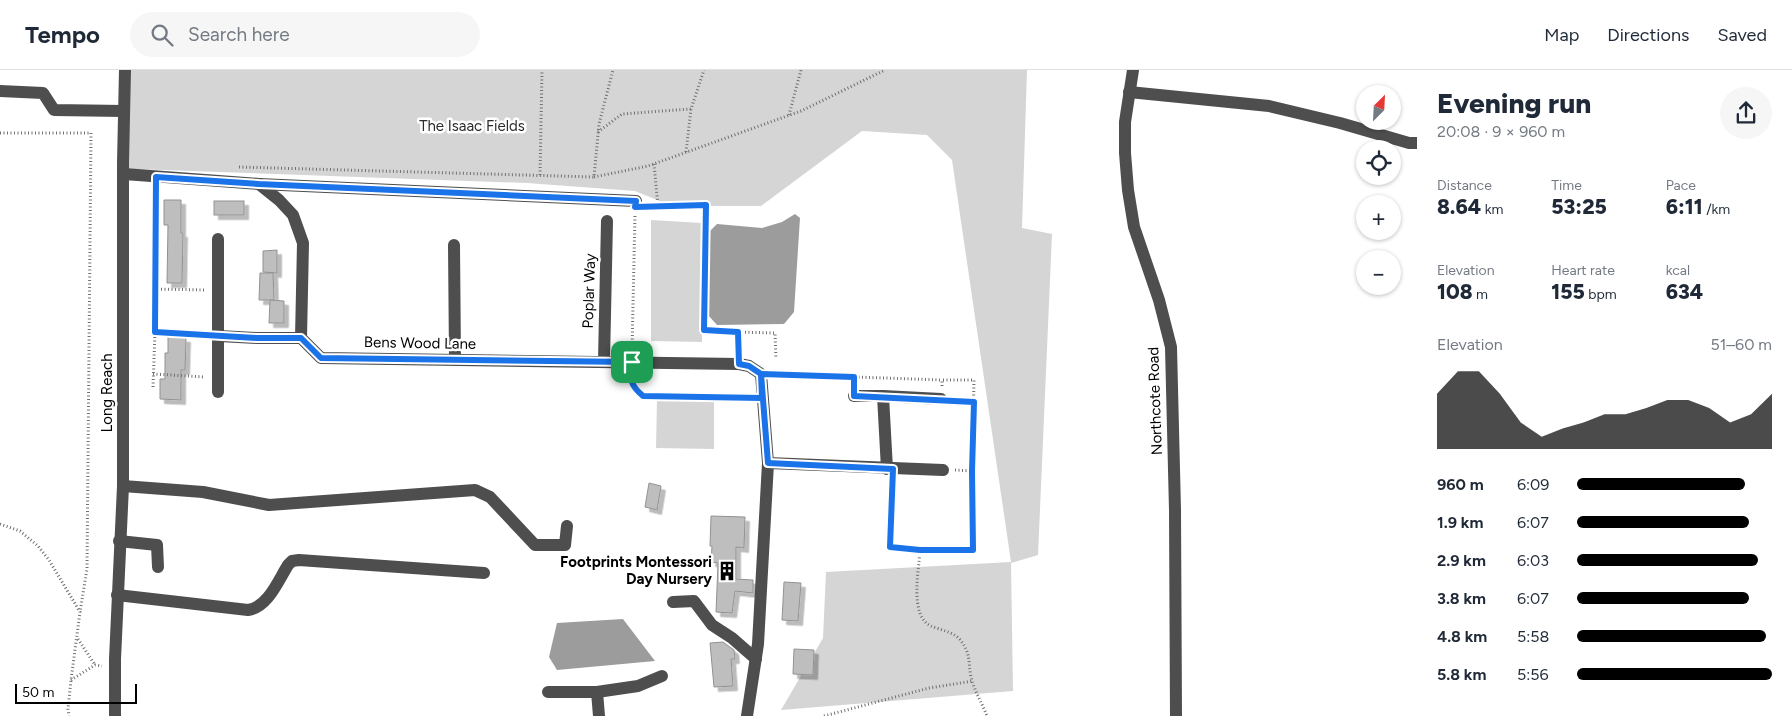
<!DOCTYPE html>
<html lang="en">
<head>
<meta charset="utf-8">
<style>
	:root { --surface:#fff; --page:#f6f6f7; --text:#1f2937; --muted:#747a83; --line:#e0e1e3; --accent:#000 }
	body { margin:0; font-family:Figtree,sans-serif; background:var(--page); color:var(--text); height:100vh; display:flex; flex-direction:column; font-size:19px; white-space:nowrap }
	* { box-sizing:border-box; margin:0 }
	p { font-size:16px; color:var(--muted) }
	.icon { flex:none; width:28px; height:28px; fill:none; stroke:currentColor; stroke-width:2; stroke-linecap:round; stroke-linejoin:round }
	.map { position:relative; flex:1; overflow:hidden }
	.details { display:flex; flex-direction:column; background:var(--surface); width:375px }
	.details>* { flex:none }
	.needle { width:32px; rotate:24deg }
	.buttons { position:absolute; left:1356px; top:15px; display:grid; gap:10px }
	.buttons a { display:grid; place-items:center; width:45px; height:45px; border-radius:50%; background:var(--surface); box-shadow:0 1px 4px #0004; font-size:25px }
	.scale { position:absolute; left:15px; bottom:12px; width:122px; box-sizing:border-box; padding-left:5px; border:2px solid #000; border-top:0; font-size:14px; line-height:18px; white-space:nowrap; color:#000; -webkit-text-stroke:4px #fff; paint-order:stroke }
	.pin { position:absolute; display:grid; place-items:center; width:42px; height:42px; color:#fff; margin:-21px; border-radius:10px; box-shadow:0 2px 8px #0006 }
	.round { display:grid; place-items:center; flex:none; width:52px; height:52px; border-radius:26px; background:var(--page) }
	.summary { display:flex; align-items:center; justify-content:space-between; height:85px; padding:0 20px }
	h1 { font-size:28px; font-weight:800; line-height:38px }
	.metrics { display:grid; grid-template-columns:repeat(3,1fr); gap:8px; height:85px; padding:5px 20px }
	.metrics div { display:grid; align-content:center }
	.metrics b { font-size:21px; font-weight:800 }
	.metrics small { font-size:14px; font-weight:400 }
	.metrics p { font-size:14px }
	.chart { height:140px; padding:10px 20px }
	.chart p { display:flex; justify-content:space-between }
	.chart svg { width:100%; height:90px; margin-top:5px; fill:var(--accent); opacity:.7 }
	ul { padding:0 20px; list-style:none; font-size:16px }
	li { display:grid; grid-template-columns:80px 60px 1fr; align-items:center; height:38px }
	li i { height:12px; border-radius:6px; background:var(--accent) }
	header { display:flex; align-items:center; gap:30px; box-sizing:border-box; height:70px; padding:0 25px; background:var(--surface); border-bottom:1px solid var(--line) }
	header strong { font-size:24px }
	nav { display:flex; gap:28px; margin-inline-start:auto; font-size:18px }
	.search { width:350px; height:45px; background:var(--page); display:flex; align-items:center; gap:12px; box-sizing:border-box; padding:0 18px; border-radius:28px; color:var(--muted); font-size:19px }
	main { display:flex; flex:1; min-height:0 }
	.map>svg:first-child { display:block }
</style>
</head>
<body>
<header>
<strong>Tempo</strong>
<div class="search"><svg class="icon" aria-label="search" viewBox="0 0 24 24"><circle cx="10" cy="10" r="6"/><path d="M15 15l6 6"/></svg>Search here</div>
<nav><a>Map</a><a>Directions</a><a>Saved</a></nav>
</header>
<main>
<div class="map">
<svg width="1417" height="646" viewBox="0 0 1417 646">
	<defs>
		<filter id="shadow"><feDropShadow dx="4.5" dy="4.5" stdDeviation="0" flood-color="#0004"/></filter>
	</defs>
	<rect width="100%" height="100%" fill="#fff"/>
	<g fill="#d5d5d5">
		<polygon points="125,0 1027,0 1022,158 1052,164 1038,485 1011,493 1013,621 781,640 823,568 826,502 1011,492 952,90 927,65 862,61 761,136 672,136 635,121 527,113 135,99 124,104"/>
		<polygon points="651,150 702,153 702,272 651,271"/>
		<polygon points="657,330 714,331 714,379 656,378"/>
	</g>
	<g fill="#9c9c9c">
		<polygon points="795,144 800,148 794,242 784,254 717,255 708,245 709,162 717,154 762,158 782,152"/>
		<polygon points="623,549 655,591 557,600 549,587 557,553"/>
	</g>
	<g fill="#bebebe" stroke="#929292" filter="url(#shadow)">
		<polygon points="164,130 181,130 181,163 183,163 182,213 167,213 168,155 164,155"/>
		<rect x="214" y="131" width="30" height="14"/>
		<polygon points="277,180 277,203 263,202 263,181"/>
		<polygon points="260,203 273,203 274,230 259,230"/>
		<polygon points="270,230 284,231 284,253 269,253"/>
		<polygon points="168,267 186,268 185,300 181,300 181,330 160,329 160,309 165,309 165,283 168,283"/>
		<polygon points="649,413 661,416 657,440 645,437"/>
		<polygon points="711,446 745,447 744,478 736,477 736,509 753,510 753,523 735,521 732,543 716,542 718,493 711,492 712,476 710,476"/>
		<polygon points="784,512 801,513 798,551 782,550"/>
		<polygon points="723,572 734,580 735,589 731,589 733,616 714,617 710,573"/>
		<polygon points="794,579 814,580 813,605 793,604"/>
	</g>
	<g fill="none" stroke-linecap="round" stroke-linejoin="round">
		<g stroke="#707070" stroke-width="3" stroke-dasharray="1 2.5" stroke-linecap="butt">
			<polyline points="789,45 801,0"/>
			<polyline points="598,62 622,44 691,39 704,0"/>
			<polyline points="0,63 91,63 87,499 80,542"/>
			<polyline points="686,82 691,39"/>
			<polyline points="654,94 658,136"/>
			<polyline points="239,97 594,107 599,54 613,0"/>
			<polyline points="540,105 542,0"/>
			<polyline points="594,107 648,96 801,41 885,0"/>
			<polyline points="648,136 706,135 704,260 738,262 738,282"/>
			<polyline points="154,219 206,220"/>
			<polyline points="155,262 205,265"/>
			<polyline points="738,262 775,263 776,289"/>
			<polyline points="632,280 635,144"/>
			<polyline points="153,304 205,307"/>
			<polyline points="774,305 855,307 854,313"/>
			<polyline points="631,306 634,319 643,327 749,327"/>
			<polyline points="855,307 942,310"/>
			<path d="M942,316V310H974L972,401L973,481L920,480C919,500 909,546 931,556C940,560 955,562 961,571C971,584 968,592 971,607C974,620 982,633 987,646"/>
			<polyline points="153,317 155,262 156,120"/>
			<polyline points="955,330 974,332"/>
			<polyline points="955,400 972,401"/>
			<polyline points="892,411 890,477 920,480"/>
			<polyline points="0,454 20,461 38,476 49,490 80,542 71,610 68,639 69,646"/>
			<polyline points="78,569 95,595"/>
			<polyline points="71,610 95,595 102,596"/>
			<polyline points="824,646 929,618 973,611"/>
		</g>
		<g stroke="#4e4e4e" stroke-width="12">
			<polyline points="1133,0 1125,52 1125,83 1128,120 1134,157 1159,230 1171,277 1175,440 1176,646"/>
			<polyline points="0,21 43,23 54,40 124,41"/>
			<polyline points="1129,22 1269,36 1340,53 1409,73 1417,73"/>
			<polyline points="124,104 259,114 279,130 293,145 303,173 301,268 321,288 739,294 749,296 761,304 768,393 758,574 747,646"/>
			<polyline points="259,114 636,131"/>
			<polyline points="454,175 455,289"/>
			<polyline points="219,266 257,268 301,268"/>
			<polyline points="604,291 607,151"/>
			<polyline points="218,322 218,169"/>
			<polyline points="854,326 883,326"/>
			<polyline points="768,393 943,400"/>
			<polyline points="887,399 883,326 941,329"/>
			<polyline points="123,416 203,422 269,435 475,420 490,427 535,475 565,475 567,456"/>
			<polyline points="119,471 157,475 158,497"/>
			<path d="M117,525L248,540C268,537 278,511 288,495L292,491L299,490L484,503"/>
			<polyline points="673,532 694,531 712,555 732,568 756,589"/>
			<polyline points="548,622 597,622 638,616 662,606"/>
			<polyline points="597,622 599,646"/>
			<polyline points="115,646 115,589 123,416 123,93 125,0"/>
		</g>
	</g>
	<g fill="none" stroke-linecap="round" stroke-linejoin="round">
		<defs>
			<path id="route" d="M632,292L321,288L301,268H257L155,262L156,107L259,114L636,131L635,137L706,135L704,260L738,262L739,294L749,296L761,304L768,393L893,399L890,477L920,480H973L972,401L974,332L854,326V307L761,304L762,328L643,326C629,314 630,309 632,292"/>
		</defs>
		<use href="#route" stroke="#fff" stroke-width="10"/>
		<use href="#route" stroke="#1a73e8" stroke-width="6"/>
	</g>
	<defs>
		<symbol id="building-bare" viewBox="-9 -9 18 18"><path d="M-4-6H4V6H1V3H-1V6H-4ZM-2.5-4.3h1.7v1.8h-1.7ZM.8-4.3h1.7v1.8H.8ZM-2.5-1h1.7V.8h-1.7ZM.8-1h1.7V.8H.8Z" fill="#000" stroke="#fff" stroke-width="2.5" paint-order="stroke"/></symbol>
	</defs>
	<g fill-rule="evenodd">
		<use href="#building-bare" x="713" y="487" width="28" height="28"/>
	</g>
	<g text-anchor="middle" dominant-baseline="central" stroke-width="5" stroke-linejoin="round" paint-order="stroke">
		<g font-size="15" fill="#2c2c2c" stroke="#fff">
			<text x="472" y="56">The Isaac Fields</text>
		</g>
		<g font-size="15" fill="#000" stroke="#fff">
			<text transform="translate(589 221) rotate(-88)">Poplar Way</text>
			<text transform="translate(420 273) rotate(1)">Bens Wood Lane</text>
			<text transform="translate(107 323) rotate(-90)">Long Reach</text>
			<text transform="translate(1155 331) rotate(-92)">Northcote Road</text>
		</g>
		<g font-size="15" font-weight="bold" fill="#000" stroke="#fff" text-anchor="end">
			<text x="712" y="492">Footprints Montessori<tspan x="712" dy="17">Day Nursery</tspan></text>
		</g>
	</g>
</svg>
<div class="buttons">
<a><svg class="needle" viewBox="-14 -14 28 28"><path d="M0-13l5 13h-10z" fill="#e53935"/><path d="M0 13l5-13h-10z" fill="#747a83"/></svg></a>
<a><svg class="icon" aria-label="locate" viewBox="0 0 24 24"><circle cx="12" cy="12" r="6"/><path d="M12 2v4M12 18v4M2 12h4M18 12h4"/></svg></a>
<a>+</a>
<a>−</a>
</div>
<div class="scale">50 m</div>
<div class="pin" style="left:632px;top:292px;background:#1e9e55"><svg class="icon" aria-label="arrive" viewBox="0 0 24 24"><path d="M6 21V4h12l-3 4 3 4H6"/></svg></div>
</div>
<section class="details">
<div class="summary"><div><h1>Evening run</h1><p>20:08 · 9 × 960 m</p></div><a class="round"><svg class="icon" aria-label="share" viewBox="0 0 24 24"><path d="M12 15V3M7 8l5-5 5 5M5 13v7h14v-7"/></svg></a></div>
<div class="metrics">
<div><p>Distance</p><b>8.64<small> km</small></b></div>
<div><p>Time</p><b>53:25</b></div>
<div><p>Pace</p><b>6:11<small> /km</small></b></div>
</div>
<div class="metrics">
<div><p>Elevation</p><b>108<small> m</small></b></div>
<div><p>Heart rate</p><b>155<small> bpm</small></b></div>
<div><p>kcal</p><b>634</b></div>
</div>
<div class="chart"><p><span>Elevation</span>51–60 m</p>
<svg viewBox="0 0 160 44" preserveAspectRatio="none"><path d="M0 44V17L10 6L20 6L30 17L40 31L50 38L60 34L70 31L80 27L90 27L100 24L110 20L120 20L130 24L140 31L150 27L160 17V44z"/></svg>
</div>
<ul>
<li><b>960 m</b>6:09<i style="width:86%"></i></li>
<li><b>1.9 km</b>6:07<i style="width:88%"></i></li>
<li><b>2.9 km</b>6:03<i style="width:93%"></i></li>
<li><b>3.8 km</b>6:07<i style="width:88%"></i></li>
<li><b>4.8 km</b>5:58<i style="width:97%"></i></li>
<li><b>5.8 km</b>5:56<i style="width:100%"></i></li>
</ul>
</section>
</main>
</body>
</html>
